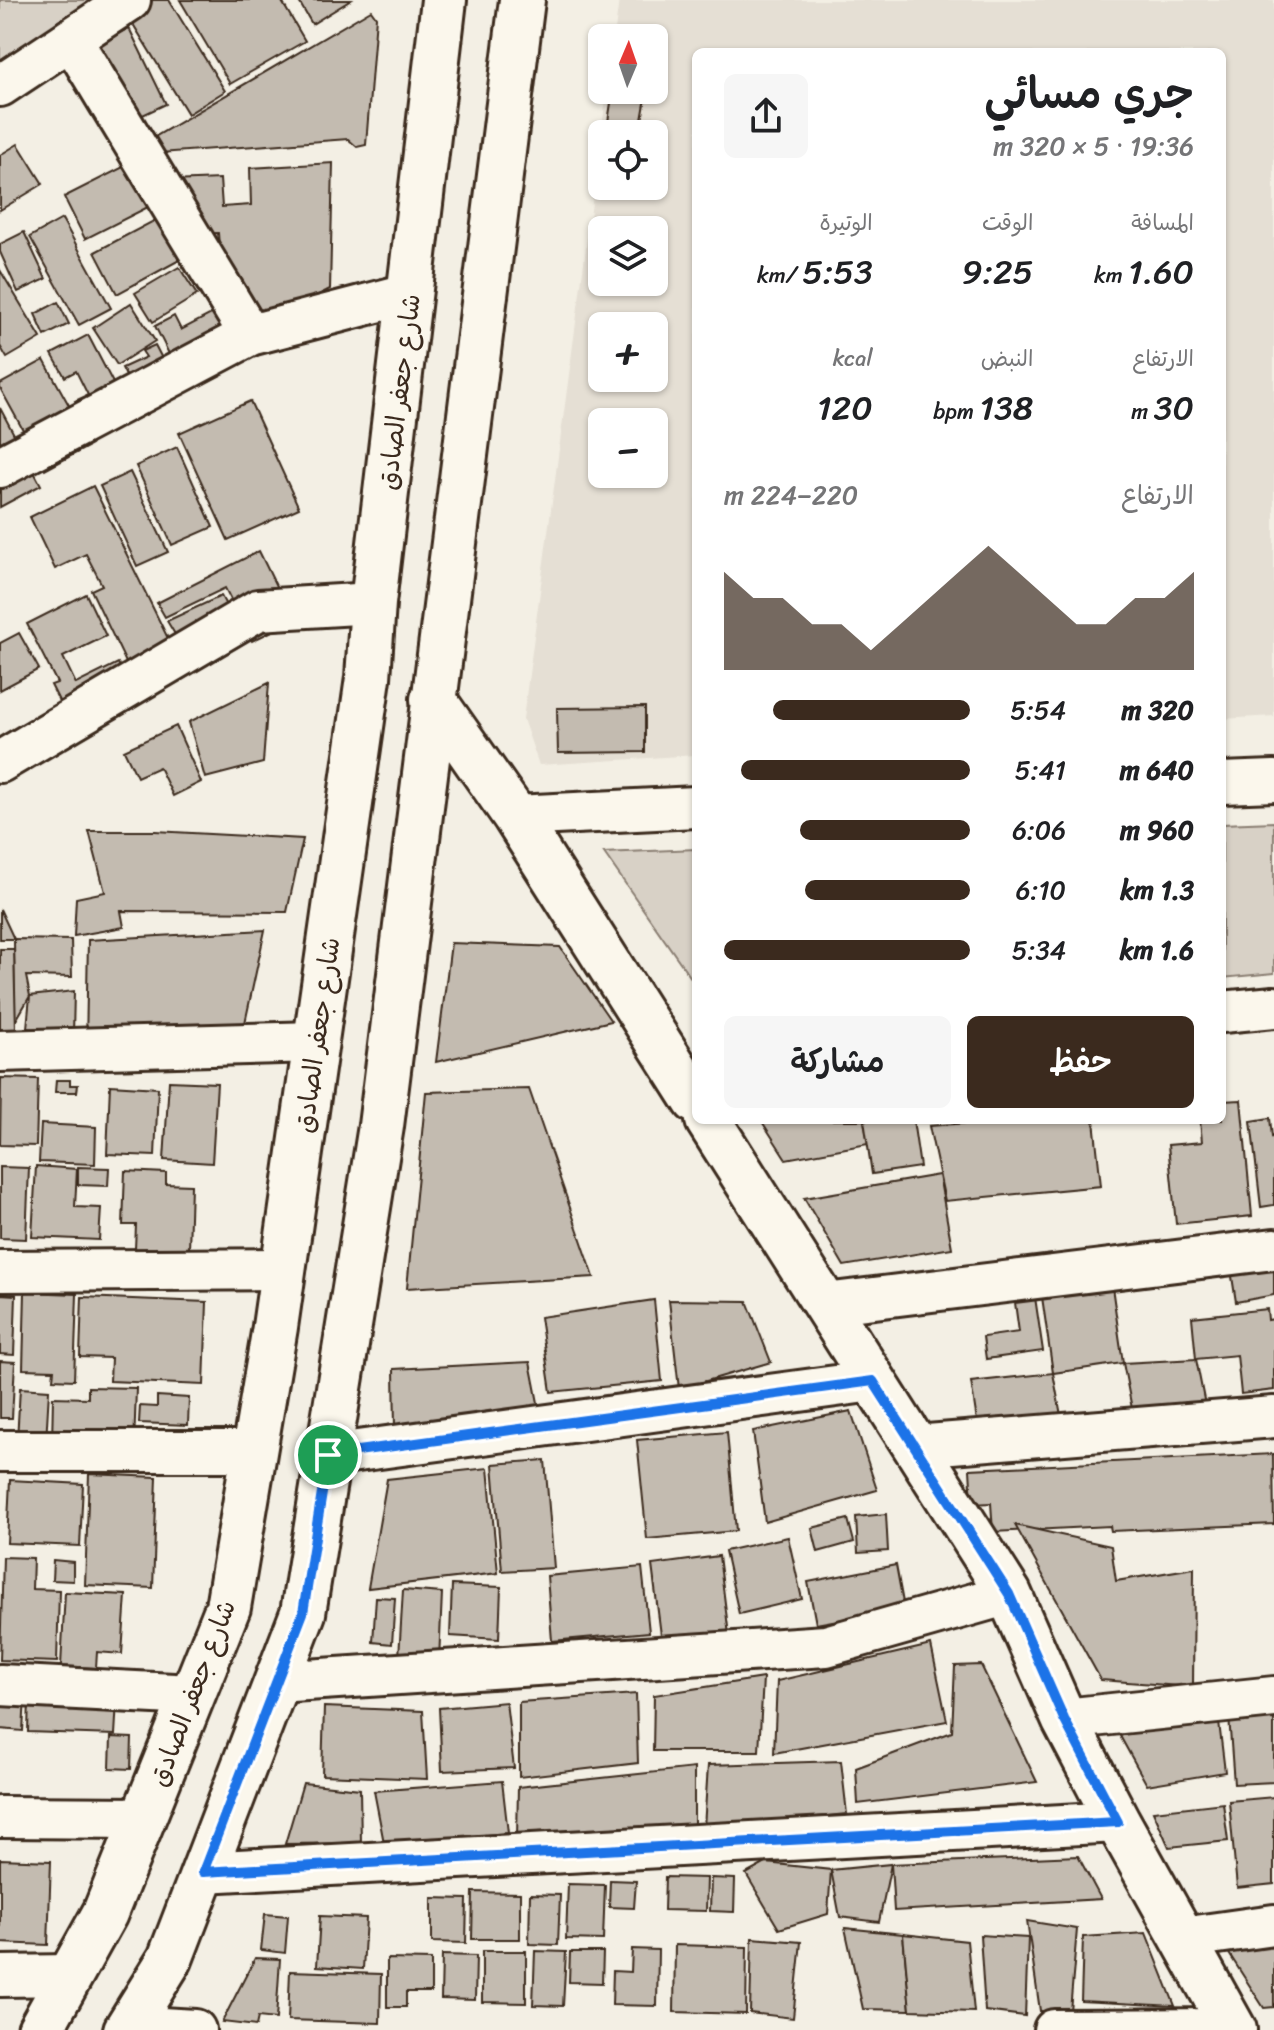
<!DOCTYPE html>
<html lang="ar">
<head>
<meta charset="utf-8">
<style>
	:root { --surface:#fff; --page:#f6f6f6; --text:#202124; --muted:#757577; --accent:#3b2a1e }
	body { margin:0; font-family:Sriracha,"Playpen Sans Arabic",sans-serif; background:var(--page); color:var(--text); direction:rtl; height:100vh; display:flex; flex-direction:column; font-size:30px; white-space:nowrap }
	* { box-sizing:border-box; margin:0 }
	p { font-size:26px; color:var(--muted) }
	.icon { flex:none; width:44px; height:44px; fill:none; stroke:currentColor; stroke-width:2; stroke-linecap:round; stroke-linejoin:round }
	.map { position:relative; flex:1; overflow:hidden; direction:ltr }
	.sheet { position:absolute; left:692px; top:48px; width:534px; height:1076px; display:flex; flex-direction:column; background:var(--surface); border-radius:12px; box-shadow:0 2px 6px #0004; direction:rtl }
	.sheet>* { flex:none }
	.needle { width:52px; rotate:2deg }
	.controls { position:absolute; left:588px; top:24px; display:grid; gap:16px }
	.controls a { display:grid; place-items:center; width:80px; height:80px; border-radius:12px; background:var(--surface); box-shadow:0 2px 6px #0004; font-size:40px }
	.pin { position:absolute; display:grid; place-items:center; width:68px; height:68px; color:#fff; margin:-34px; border:4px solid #fff; border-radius:50%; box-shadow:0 2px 8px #0007 }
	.round { display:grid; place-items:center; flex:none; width:84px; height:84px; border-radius:12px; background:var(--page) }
	.head { display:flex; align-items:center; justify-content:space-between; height:136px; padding:0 32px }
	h1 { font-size:44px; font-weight:600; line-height:60px }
	.stats { display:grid; grid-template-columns:repeat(3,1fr); gap:12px; height:136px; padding:8px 32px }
	.stats div { display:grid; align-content:center }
	.stats b { font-size:34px; font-weight:600 }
	.stats small { font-size:22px; font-weight:400 }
	.stats p { font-size:22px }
	.chart { height:224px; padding:16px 32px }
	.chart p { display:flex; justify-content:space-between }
	.chart svg { width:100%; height:144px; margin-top:8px; fill:var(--accent); opacity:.7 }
	.cta { display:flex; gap:16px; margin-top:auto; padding:16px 32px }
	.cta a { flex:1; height:92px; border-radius:12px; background:var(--accent); color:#fff; font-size:32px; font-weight:600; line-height:92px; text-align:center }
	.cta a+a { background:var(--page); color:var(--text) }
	ul { padding:0 32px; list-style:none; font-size:26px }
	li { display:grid; grid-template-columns:128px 96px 1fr; align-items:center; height:60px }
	li i { height:20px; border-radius:10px; background:var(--accent) }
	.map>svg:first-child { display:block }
</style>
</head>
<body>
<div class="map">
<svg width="1274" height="2030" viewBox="0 0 1274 2030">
	<rect width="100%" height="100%" fill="#f3efe4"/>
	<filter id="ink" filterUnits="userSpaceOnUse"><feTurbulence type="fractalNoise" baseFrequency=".0125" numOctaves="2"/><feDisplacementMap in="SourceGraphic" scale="16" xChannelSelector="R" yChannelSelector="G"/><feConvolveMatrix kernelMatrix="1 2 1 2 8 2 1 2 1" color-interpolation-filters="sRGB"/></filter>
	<g filter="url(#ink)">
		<path fill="#e5dfd4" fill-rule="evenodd" d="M619,0H1274V716L1222,719V52H696V755L539,765L523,719L607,90H654V38H614ZM602,134H654V186H602ZM602,230H654V282H602ZM602,326H654V378H602ZM602,422H654V474H602Z"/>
		<g fill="#d8d1c6" stroke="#8a7e72" stroke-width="2">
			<polygon points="0,0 95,0 0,62"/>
			<polygon points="1274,822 1274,973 1222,978 1222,824"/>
			<polygon points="696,849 696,985 604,853"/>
		</g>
		<g fill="#c3bbb0" stroke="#3b2a1e" stroke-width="2">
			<polygon points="144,0 169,0 225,91 188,114 125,11"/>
			<polygon points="180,0 281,0 305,41 230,84"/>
			<polygon points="298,0 351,0 312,24"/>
			<polygon points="371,10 376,17 366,145 357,147 348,139 160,153 153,138"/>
			<polygon points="129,28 166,104 128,122 93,47"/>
			<polygon points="613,90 647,92 641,126 608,122"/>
			<polygon points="18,144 43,184 0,210 0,155"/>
			<polygon points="133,162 154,204 85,239 64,197"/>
			<polygon points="333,163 330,289 249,331 223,302 218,233 185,234 171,181 220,179 222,207 251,205 250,168"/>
			<polygon points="163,216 185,257 117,294 95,252"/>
			<polygon points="62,219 111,308 79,325 30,237"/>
			<polygon points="24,232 46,279 18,292 0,252 0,244"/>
			<polygon points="179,267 197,295 153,322 135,293"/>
			<polygon points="0,270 41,338 7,358 0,346"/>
			<polygon points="58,302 69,324 45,336 35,314"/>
			<polygon points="131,303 155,341 117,365 93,328"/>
			<polygon points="215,312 229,338 175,366 155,326 174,316 181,330"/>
			<polygon points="88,335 125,406 88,425 75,401 88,395 76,371 65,377 52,354"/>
			<polygon points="155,345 169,372 133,390 122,368 146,357 142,351"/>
			<polygon points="44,360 91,445 45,470 0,388 0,384"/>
			<polygon points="250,401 299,508 228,540 179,433"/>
			<polygon points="0,408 41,485 0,507"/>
			<polygon points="177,447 213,527 172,545 136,466"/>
			<polygon points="130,472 168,552 137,566 100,486"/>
			<polygon points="93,486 186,675 142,696 91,590 102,585 86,554 55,569 30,517"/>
			<polygon points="259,551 293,621 252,641 225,588 165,617 157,603"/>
			<polygon points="86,594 106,636 63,657 76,684 118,663 138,702 75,733 51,685 57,683 27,624"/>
			<polygon points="221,596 243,637 191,661 167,621"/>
			<polygon points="19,633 39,669 0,690 0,643"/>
			<polygon points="269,683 263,763 205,778 189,722"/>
			<polygon points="645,707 645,752 558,753 557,708"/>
			<polygon points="176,726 201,782 173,796 159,767 137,777 124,750"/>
			<polygon points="89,831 155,831 303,839 287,912 121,911 124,927 74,936 76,898 105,892"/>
			<polygon points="0,909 14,939 0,939"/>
			<polygon points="265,930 242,1037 86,1045 88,940"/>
			<polygon points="14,939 71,940 72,977 26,976 30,996 15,1022"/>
			<polygon points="451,943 560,947 611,1021 436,1062"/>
			<polygon points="0,949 14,949 16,1031 0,1031"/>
			<polygon points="74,991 73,1035 27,1028 30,996"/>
			<polygon points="1,1078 38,1079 36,1146 0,1145"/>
			<polygon points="56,1080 70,1080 70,1085 78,1085 77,1092 55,1092"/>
			<polygon points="169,1081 217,1083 212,1163 164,1160"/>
			<polygon points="110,1085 158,1088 155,1156 107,1154"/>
			<polygon points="529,1089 594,1277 407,1288 426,1092"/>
			<polygon points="1241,1100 1252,1216 1176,1224 1168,1145 1202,1142 1200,1120 1222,1120 1222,1101"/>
			<polygon points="1270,1118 1272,1137 1274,1136 1274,1205 1261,1207 1251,1121"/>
			<polygon points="761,1120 864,1120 868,1144 786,1159"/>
			<polygon points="864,1120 913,1120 920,1167 872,1174"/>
			<polygon points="969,1120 1094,1120 1101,1186 945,1201 929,1126 967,1123"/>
			<polygon points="41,1124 96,1127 95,1164 39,1162"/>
			<polygon points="36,1166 77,1169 75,1207 101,1208 99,1240 32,1237"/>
			<polygon points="0,1167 29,1168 26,1239 0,1238"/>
			<polygon points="78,1167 109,1168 108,1186 78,1185"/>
			<polygon points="125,1171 166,1173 166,1184 191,1185 189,1250 135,1249 136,1225 123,1225"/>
			<polygon points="939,1175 952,1248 844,1266 804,1198"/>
			<polygon points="1274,1262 1274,1295 1236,1302 1231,1270"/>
			<polygon points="1033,1284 1043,1351 986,1359 983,1337 1019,1332 1013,1288"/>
			<polygon points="1112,1287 1123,1363 1053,1373 1042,1297"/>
			<polygon points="25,1292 77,1294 74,1380 53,1379 54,1370 23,1369"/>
			<polygon points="0,1294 16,1295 14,1355 0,1354"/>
			<polygon points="82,1297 207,1302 204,1385 110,1381 111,1358 80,1357"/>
			<polygon points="654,1300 662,1381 551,1392 540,1317"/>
			<polygon points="669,1300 747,1301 771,1362 679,1389"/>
			<polygon points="1267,1309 1268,1320 1274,1319 1274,1390 1241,1394 1237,1355 1196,1359 1192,1317"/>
			<polygon points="1196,1359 1207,1415 1135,1424 1123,1363"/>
			<polygon points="0,1361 15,1362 12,1418 0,1418"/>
			<polygon points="530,1362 539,1408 395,1428 394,1369"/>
			<polygon points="1053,1373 1063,1426 1025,1431 1023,1416 977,1421 971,1382"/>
			<polygon points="88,1387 136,1388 134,1448 52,1445 53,1397 88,1398"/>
			<polygon points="20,1388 49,1390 46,1442 17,1440"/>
			<polygon points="157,1396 189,1398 188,1425 139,1423 140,1406 157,1407"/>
			<polygon points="851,1411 877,1490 765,1522 753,1431"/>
			<polygon points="727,1432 736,1531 647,1539 637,1440"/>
			<polygon points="1273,1454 1274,1524 1111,1531 1110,1526 993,1532 991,1503 972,1504 970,1469"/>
			<polygon points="545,1460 554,1568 502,1571 493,1464"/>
			<polygon points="488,1468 498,1573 368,1588 387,1479"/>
			<polygon points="89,1474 157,1477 153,1588 85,1585"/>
			<polygon points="10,1480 83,1484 80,1546 7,1543"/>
			<polygon points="886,1514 888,1551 858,1553 856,1517"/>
			<polygon points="848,1519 854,1542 818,1552 812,1528"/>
			<polygon points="1015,1525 1111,1546 1116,1581 1194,1568 1193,1687 1101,1680"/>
			<polygon points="788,1537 802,1599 739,1614 725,1551"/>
			<polygon points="719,1556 729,1635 662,1643 652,1565"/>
			<polygon points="3,1557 33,1558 32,1589 59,1590 57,1662 0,1660"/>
			<polygon points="53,1560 73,1562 73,1581 52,1580"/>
			<polygon points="896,1565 904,1608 816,1624 808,1582"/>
			<polygon points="642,1567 649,1632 552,1641 547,1576"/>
			<polygon points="452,1585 501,1587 499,1639 450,1636"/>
			<polygon points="403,1590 442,1593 439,1660 399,1657"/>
			<polygon points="65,1592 126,1595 122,1654 97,1652 96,1668 61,1666"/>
			<polygon points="376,1597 395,1598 392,1644 373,1642"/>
			<polygon points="931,1645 947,1721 774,1753 777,1681"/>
			<polygon points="981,1665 1037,1782 858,1804 856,1768 952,1732 955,1666"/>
			<polygon points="763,1678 759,1751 653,1751 654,1695"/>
			<polygon points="636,1694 638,1763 519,1777 519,1702"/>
			<polygon points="0,1696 25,1697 23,1731 0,1729"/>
			<polygon points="29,1698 117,1701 115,1735 28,1732"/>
			<polygon points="506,1702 514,1768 442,1771 439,1708"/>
			<polygon points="1217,1706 1225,1772 1147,1785 1120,1736"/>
			<polygon points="324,1707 423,1711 427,1779 322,1775"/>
			<polygon points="1274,1713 1274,1782 1234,1784 1229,1716"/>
			<polygon points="111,1737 132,1738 131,1769 110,1768"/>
			<polygon points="841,1761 847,1814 704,1828 708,1765"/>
			<polygon points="694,1768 694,1829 517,1838 518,1787"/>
			<polygon points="502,1781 508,1833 384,1843 374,1791"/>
			<polygon points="303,1783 360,1789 361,1843 285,1844"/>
			<polygon points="1274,1797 1274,1884 1237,1888 1229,1801"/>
			<polygon points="1223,1803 1228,1841 1169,1847 1153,1811"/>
			<polygon points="1078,1856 1101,1899 894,1911 891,1864"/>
			<polygon points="0,1859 51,1861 48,1945 0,1943"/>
			<polygon points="766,1863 831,1870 828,1914 779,1929 746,1874"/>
			<polygon points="891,1864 879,1922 840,1917 831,1870"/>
			<polygon points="665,1877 707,1878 706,1911 664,1910"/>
			<polygon points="711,1878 735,1879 734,1912 710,1911"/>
			<polygon points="610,1880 636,1881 634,1908 609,1907"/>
			<polygon points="568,1884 605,1885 603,1940 566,1939"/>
			<polygon points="473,1892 520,1893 520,1939 472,1939"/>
			<polygon points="530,1894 560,1895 558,1945 529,1944"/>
			<polygon points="432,1898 467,1899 466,1943 432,1942"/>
			<polygon points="265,1914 288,1916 285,1953 261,1950"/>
			<polygon points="320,1916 366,1918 363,1969 317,1966"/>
			<polygon points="1027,1921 1077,1929 1070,2011 1040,2011"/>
			<polygon points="845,1928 903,1934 910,2010 863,2009"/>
			<polygon points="1146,1933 1175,2006 1081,2001 1083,1937"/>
			<polygon points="903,1934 967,1941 974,2012 910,2010"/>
			<polygon points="980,1935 1028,1938 1025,2016 985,2011"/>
			<polygon points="752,1938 801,1942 793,2018 750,2013"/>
			<polygon points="675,1945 747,1947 746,2014 674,2012"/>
			<polygon points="1274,1945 1274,2007 1264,2008 1228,1952"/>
			<polygon points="632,1949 658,1950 657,2006 612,2005 613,1971 631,1972"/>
			<polygon points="482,1951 526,1951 526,2003 482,2002"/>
			<polygon points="535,1951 566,1952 563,2006 533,2005"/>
			<polygon points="570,1952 603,1952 602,1983 569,1982"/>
			<polygon points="442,1955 476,1956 475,2000 441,1999"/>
			<polygon points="255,1958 280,1959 276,2019 258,2017 256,2026 222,2022"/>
			<polygon points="387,1959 431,1960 431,1992 406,1992 406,2007 387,2007"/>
			<polygon points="290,1971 381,1974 380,2023 288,2020"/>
		</g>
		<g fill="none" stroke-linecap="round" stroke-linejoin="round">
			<defs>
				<g id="minor">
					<polyline points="71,39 250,335"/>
					<polyline points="0,86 130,0"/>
					<polyline points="0,467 250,335 411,293"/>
					<polyline points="0,762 258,610 373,603"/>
					<polyline points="1222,783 1274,781"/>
					<polyline points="515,816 696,807"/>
					<polyline points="1222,1012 1274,1007"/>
					<polyline points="0,1051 316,1042"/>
					<polyline points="0,1271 283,1269"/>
					<polyline points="825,1304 1274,1249"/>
					<polyline points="915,1446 1274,1417"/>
					<polyline points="0,1451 254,1451"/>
					<polyline points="328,1455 873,1381"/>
					<polyline points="276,1682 826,1646 1009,1594"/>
					<polyline points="0,1685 193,1695"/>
					<polyline points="1064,1719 1274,1697"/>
					<polyline points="0,1817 144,1818"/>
					<polyline points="203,1872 1118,1822"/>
					<polyline points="1182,1938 1274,1925"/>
					<polyline points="0,1976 71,1975"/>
					<polyline points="128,2026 195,2030"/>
					<polyline points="1054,2030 1234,2029"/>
				</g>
				<g id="tertiary">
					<polyline points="433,699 515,816 696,1101"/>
					<polyline points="708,1120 1009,1594 1064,1719 1118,1822 1234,2030"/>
				</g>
				<g id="primary">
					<polyline points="40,2030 105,1913 228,1607 275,1327 368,678 373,603 444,0"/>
					<polyline points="126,2030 170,1959 303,1613 381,1126 522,0"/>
				</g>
			</defs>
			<use href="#minor" stroke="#3b2a1e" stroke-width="46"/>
			<use href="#tertiary" stroke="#3b2a1e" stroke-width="50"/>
			<use href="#primary" stroke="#3b2a1e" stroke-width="50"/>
			<use href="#minor" stroke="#fbf7ec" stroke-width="40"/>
			<use href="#tertiary" stroke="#fbf7ec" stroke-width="44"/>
			<use href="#primary" stroke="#fbf7ec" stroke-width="44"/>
		</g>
	</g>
	<g fill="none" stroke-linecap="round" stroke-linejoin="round" filter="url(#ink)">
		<defs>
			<polygon id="route" points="873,1381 1009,1594 1064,1719 1118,1822 203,1872 303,1613 328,1455"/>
		</defs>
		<use href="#route" stroke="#fff" stroke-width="16"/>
		<use href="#route" stroke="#1a73e8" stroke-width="10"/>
	</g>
	<g text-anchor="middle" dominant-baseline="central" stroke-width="6" stroke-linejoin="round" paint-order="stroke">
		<g font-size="26" fill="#3b2a1e" stroke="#fbf7ec">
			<text transform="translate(399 392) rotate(-83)">شارع جعفر الصادق</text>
			<text transform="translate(317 1035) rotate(-82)">شارع جعفر الصادق</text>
			<text transform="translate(192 1693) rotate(-69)">شارع جعفر الصادق</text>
		</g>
	</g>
</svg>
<div class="controls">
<a><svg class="needle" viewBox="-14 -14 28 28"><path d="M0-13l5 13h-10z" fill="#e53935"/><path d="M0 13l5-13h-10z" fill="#757577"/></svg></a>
<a><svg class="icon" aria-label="locate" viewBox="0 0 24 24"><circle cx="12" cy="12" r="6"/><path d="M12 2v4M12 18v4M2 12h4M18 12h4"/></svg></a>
<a><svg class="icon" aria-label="layers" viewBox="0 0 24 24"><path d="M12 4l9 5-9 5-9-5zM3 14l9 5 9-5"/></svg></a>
<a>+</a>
<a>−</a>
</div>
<div class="pin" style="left:328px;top:1455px;background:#1e9e55"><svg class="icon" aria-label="arrive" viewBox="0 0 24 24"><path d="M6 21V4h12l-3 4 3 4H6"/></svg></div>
<section class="sheet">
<div class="head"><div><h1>جري مسائي</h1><p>19:36 · 5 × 320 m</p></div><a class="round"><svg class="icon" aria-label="share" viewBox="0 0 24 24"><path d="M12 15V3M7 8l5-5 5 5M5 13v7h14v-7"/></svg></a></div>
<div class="stats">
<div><p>المسافة</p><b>1.60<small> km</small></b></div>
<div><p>الوقت</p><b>9:25</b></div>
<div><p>الوتيرة</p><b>5:53<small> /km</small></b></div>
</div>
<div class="stats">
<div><p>الارتفاع</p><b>30<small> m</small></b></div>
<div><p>النبض</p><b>138<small> bpm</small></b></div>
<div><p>kcal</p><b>120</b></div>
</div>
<div class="chart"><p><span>الارتفاع</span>220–224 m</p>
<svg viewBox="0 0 160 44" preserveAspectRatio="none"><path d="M0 44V14L10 22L20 22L30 30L40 30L50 38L60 30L70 22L80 14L90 6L100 14L110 22L120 30L130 30L140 22L150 22L160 14V44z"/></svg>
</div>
<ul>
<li><b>320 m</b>5:54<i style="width:80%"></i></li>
<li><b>640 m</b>5:41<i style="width:93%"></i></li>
<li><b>960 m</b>6:06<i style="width:69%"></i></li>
<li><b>1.3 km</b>6:10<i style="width:67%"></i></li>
<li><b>1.6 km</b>5:34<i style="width:100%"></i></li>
</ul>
<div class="cta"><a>حفظ</a><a>مشاركة</a></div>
</section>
</div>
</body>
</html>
